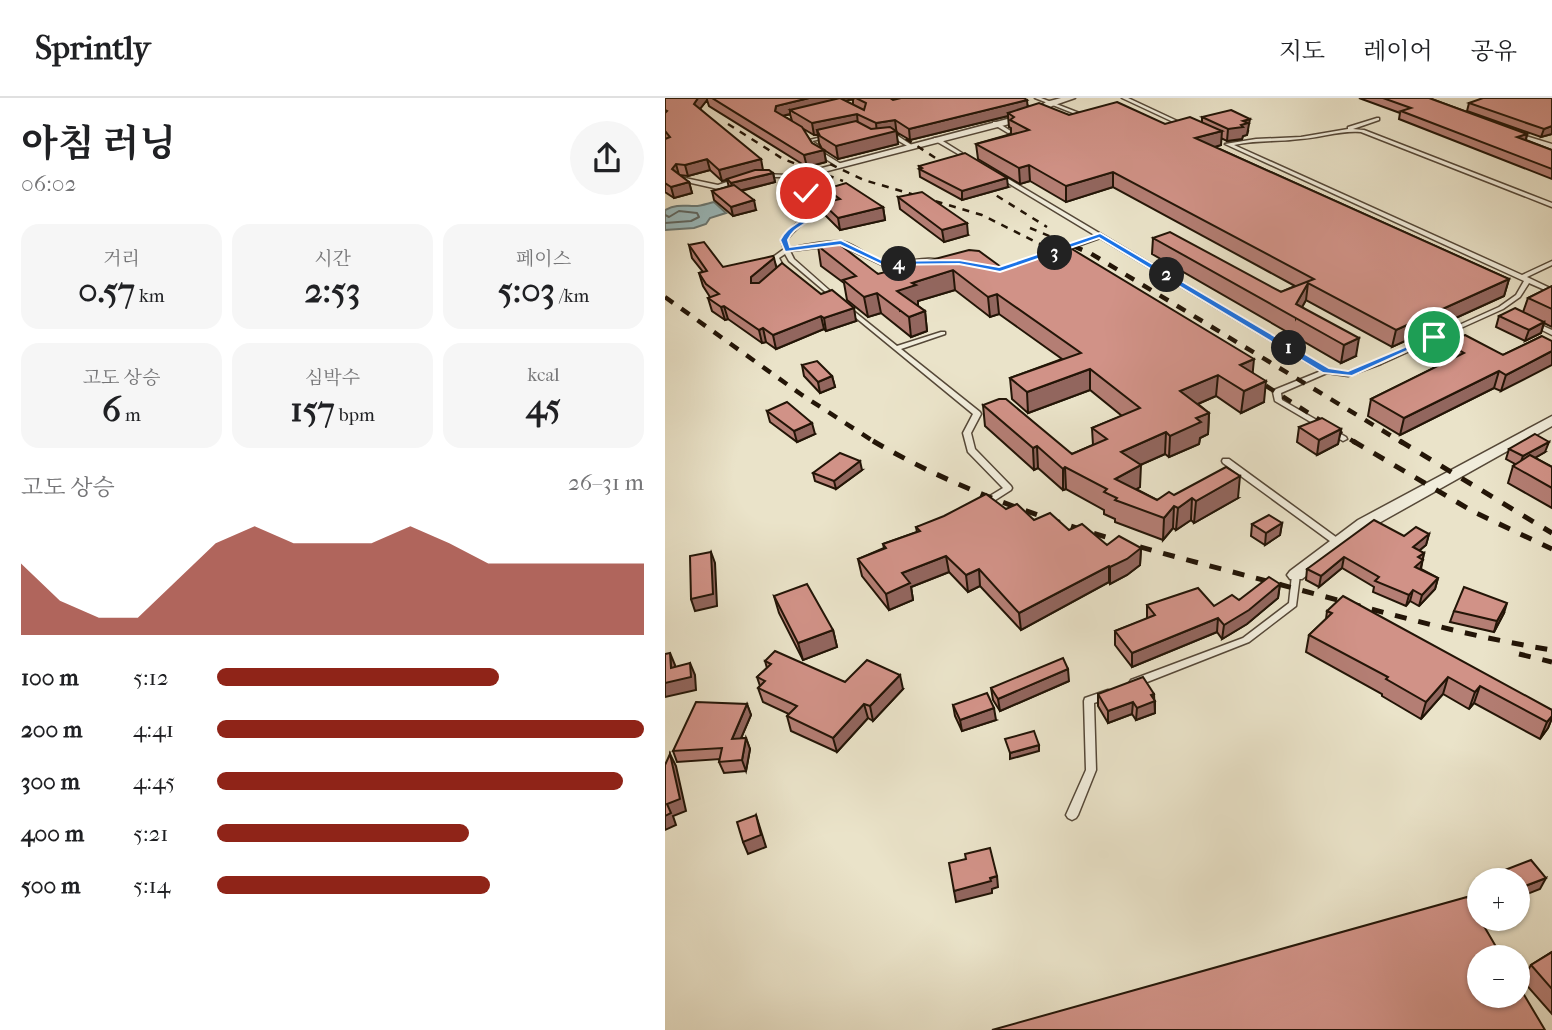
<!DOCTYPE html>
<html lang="ko">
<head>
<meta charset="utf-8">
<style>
	:root { --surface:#fff; --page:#f6f6f6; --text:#202124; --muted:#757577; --line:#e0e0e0; --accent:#8f2418 }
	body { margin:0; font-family:"IM FELL French Canon","Noto Serif KR",serif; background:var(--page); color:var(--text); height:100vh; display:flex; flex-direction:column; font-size:26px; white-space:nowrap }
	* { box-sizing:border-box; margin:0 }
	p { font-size:23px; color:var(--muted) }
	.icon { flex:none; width:38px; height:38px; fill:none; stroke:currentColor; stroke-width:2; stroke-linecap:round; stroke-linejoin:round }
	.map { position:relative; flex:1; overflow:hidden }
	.details { display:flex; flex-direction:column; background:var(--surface); width:665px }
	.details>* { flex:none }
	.buttons { position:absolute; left:802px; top:770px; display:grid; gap:14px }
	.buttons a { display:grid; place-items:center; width:63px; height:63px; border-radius:50%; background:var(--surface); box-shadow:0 2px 5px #0004; font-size:35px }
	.pin { position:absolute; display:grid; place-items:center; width:60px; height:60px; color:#fff; margin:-30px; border:4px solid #fff; border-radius:50%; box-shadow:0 2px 7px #0007 }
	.km { position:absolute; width:35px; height:35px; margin:-18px; border-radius:50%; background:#222; color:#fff; font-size:19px; line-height:35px; text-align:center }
	.round { display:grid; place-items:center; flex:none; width:74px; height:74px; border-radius:37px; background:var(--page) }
	.summary { display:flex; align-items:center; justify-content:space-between; height:119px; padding:0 21px }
	h1 { font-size:38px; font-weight:700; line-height:52px }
	.metrics { display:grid; grid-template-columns:repeat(3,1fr); gap:10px; height:119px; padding:7px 21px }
	.metrics div { display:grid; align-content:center; border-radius:18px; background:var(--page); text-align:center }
	.metrics b { font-size:35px; font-weight:700 }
	.metrics small { font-size:19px; font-weight:400 }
	.metrics p { font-size:19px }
	.chart { height:196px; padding:14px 21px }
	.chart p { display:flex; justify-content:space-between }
	.chart svg { width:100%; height:126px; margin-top:7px; fill:var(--accent); opacity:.7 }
	ul { padding:0 21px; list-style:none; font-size:23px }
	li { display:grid; grid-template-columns:112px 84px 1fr; align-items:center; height:52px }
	li i { height:18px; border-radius:9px; background:var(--accent) }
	header { display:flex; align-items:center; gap:42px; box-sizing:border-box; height:98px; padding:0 35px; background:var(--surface); border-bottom:2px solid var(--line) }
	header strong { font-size:33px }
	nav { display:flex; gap:38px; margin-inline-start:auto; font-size:24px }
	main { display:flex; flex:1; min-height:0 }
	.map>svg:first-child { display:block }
</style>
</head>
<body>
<header>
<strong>Sprintly</strong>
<nav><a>지도</a><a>레이어</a><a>공유</a></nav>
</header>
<main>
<section class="details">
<div class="summary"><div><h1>아침 러닝</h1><p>06:02</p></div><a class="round"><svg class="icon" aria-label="share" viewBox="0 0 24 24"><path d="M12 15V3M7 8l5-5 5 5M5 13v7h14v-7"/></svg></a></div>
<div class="metrics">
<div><p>거리</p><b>0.57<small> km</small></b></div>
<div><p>시간</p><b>2:53</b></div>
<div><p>페이스</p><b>5:03<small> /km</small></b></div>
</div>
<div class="metrics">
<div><p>고도 상승</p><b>6<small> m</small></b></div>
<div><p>심박수</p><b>157<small> bpm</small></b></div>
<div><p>kcal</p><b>45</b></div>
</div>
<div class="chart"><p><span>고도 상승</span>26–31 m</p>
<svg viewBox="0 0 160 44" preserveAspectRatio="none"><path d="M0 44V19L10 32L20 38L30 38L40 25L50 12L60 6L70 12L80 12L90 12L100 6L110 12L120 19L130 19L140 19L150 19L160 19V44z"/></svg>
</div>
<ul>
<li><b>100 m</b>5:12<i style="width:66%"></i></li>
<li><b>200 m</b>4:41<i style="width:100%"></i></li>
<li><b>300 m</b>4:45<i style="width:95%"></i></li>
<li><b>400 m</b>5:21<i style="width:59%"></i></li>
<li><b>500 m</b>5:14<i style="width:64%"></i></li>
</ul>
</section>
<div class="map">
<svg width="887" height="932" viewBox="0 0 887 932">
	<rect width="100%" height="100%" fill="#eae3c9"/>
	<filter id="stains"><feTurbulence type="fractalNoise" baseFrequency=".00286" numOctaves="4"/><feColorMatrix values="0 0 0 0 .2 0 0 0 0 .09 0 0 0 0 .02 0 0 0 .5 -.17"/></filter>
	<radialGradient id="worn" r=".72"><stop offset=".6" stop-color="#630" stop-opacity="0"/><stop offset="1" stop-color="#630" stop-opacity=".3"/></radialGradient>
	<path fill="#9bbcbf" stroke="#6b7975" stroke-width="2" d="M49,104L61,115L45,120L41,126L29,130L0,132V112C12,106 18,108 30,108C36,108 44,105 49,104Z"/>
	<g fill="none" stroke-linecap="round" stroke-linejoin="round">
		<polyline stroke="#5f6863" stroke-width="2" points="0,117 4,119 14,113 32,115 34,119 26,123 0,125"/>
		<defs>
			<g id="service">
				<polygon points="370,0 376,0 422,18 418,19"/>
				<polygon points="457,0 463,0 523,28 519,29"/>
				<path d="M712,20H714V22L688,31L699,32L887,105V109L696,34C675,32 656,40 635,41C613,44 591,42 569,47L857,177L887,163V167L862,179L887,191V195L864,185L855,199L838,211L716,266L683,278L662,275L616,295L617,302L681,339L682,341L678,343L610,303L608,294L609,292L656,273L435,140L396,154H392V152L431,138L330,77L335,76L663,271L682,274L712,264L834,209L851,197L859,183L560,46L591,41L636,39L683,31V29Z"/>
				<polygon points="328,24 332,24 347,34 343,35 328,26"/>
				<polygon points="228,36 230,36 248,48 244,49 227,39 223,39 221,38"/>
				<polygon points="164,37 166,37 166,39 147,43 154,48 155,53 176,66 176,68 172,68 151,55 150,50 141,43"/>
				<polygon points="269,40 273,40 297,55 293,56 269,42"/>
				<path d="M96,76L123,77L153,103C146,126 133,125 122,142L124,150C136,148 169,141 179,144C193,148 204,160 218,163C238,168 260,156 278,163L275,165H259L242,168L217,167L175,147L125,153L129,161L172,199L173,200L170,202L124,163L120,156L114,160L121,173L118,176H114L113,175L115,173L108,159L119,151L116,142C127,125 141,124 147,103L120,79H98L95,77Z"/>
				<polygon points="15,79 53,87 74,80 77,82 53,91 13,82 13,80"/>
				<polygon points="181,207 232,248 276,234 280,234 280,236 236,251 315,314 316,316 306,335 310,351 346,388 347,390 346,392 321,408 315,408 314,406 315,404 338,390 303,354 298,335 308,316 179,210 179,208"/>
				<polygon points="869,224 887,232 887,237 867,227 866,226"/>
				<polygon points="558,361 564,361 675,442 676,444 675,446 669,446 558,365 557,363"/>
				<polygon points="631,474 635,477 631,508 584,544 472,588 466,588 464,585 466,582 578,540 624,505 627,477"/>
				<polygon points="443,592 447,593 448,596 447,599 429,605 431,672 413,717 411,720 407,722 403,720 401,717 421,672 419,603 420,600"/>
			</g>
			<g id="minor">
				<polygon points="396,0 410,0 387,8 371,19 124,83 119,80 365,15 381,4"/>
				<polygon points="838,31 887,46 887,52 838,35"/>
				<polygon points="887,318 887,328 705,430 637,481 625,481 622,477 625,473 693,422"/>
			</g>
		</defs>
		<use href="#service" stroke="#554838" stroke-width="3"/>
		<use href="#minor" stroke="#554838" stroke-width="3"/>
		<use href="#service" fill="#f1eddc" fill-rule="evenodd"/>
		<use href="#minor" fill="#f1eddc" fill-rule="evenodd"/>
		<g stroke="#231507" stroke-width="2.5" stroke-dasharray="7 7" stroke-linecap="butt">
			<polyline points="63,26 118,61 178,83"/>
			<polyline points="229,33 272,61"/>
			<polyline points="140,54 199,82 317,117 383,150"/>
			<polyline points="308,83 382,129"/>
			<polyline points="365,130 413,150"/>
		</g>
		<g stroke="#231507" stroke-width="4.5" stroke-dasharray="10 10" stroke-linecap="butt">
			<polyline points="380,148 404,163"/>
			<polyline points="408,148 425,155 738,345"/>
			<polyline points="0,199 137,297 211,345"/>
			<polyline points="584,277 691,345"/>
		</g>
		<g stroke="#231507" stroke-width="5" stroke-dasharray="12 12" stroke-linecap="butt">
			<path d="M208,343C333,416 475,449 613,486C704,510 794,537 887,552"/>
			<polyline points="688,343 809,414 887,451"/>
			<polyline points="735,343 887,435"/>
			<polyline points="854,556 887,564"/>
		</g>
	</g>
	<g fill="#b47e74" stroke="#231507" stroke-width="2" fill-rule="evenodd">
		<path d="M0,0H359L363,8L404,17L500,26L537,24V19L584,33H583L582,37L578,38L577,41L562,43L556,40V47L550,49L844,181L839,198L727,249L641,202L637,209L691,258L676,265L487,156L488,140L616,194L630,188L448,89L401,104L365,83L355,86L313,61L311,46L346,36V30L344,29L343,18L245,42L231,34L233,46L173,61L159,52L161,64L142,69L44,8L42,2L35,11L98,72L108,75L110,84L76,93L91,112L68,118L49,102L47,93L64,89L62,82L57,83L45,72L23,78L14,77L24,84L27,95L9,100L0,94ZM188,1V7L180,3ZM125,16L127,23L119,18ZM137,30L149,37H153L154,45L157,51L147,45Z"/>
		<polygon points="694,0 764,0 862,36 861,42 887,52 887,81 734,21 735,15"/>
		<polygon points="887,0 887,36 876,39 802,13 804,5"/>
		<polygon points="254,68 343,89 297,102 255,79"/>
		<polygon points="161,91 218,109 220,122 175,132 160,117 157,105 163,103"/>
		<polygon points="233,99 303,137 279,144 235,111"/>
		<polygon points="24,147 58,169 111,170 191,223 161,233 159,231 111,251 101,244 97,245 63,221 60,222 47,213 43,200 45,199 38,188 34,175 38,174 27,160"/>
		<polygon points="153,148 213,176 336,169 588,275 599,304 576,315 551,298 533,306 544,315 543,336 535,340 534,346 504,359 500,356 475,367 475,389 471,391 492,402 509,397 573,400 529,425 526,422 511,432 508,430 498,442 450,424 450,421 439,416 439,412 401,391 398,392 373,370 369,372 320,328 318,307 407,356 428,347 427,330 457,318 425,292 363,315 347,301 345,280 397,261 334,216 325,219 290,192 253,203 253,207 252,207 260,213 262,233 246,239 216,215 203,219 182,202 179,185 156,168"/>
		<polygon points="887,188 887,229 879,225 876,235 860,243 831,229 834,218 858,214 863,200"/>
		<polygon points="877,238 836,293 829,290 735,337 703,318 706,301 781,264 777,262 781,245 838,257"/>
		<polygon points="137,267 167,278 170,289 155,295 139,278"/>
		<polygon points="102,313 150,336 132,344 105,324"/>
		<polygon points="634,329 676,331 673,346 652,357 632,344"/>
		<polygon points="844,351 880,354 870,360 887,369 887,410 843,385 848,368 850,366 841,361"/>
		<polygon points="197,372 171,391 150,383 148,375"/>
		<polygon points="341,411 369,422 404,432 442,447 476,450 475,467 462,477 445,486 444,484 356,532 315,488 303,494 284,474 246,489 248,502 224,512 197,478 193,461 219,450 218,446 252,434 251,429"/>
		<polygon points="617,425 615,437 600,447 586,438 587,426"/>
		<polygon points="764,436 761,447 754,453 759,455 756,471 773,480 770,491 754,508 745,503 741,508 708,494 709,489 677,470 654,489 641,482 642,471 739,438"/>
		<polygon points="615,486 613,500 582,526 557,541 552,534 467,569 450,547 450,533 482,521 482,507 549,508 574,502"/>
		<polygon points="109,498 168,532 172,549 138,562 114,515"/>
		<polygon points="662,513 887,612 887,620 883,630 875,641 809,605 804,611 778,596 756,621 717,598 717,596 641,554 644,537 661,521"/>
		<polygon points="789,513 839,515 829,534 785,524"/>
		<polygon points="100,563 180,584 238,591 208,623 203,620 172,654 126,633 122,618 124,616 98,604 93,590 95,588 92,579 102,570"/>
		<polygon points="404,583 335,613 328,602 326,590"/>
		<polygon points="433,596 489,602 490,603 490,615 471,622 467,616 443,625 433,608"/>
		<polygon points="82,606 86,617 76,640 81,640 85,651 81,673 59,675 54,664 55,661 12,664 8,653"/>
		<polygon points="288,607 331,622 297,633 290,618"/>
		<polygon points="814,782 814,807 806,795 811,784"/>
		<polygon points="887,854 887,916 857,882 866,867"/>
	</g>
	<g fill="#92665e" stroke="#231507" stroke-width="2">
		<polygon points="33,0 42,0 42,2 31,16 29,6"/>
		<polygon points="144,0 187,0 188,1 130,15 125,12 125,16 113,19 110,13 111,8"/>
		<polygon points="362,2 363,13 343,15 343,18 245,42 244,31"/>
		<polygon points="192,16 193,27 152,32 153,37 149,37 147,25"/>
		<polygon points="585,21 582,37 578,38 577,41 562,43 563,31 578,23"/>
		<polygon points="230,22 233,46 173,61 171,48 212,36 211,25"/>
		<polygon points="887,28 887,36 876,39 879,31"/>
		<polygon points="557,33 556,47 530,55 530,40"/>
		<polygon points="862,36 860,45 852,39"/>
		<polygon points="159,52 161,64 142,69 139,57"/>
		<polygon points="42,61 45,72 23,78 20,67"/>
		<polygon points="96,61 98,72 57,83 54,72"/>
		<polygon points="11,66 14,77 7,71"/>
		<polygon points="364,67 365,83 355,86 354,70"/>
		<polygon points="448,74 448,89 401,104 401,88"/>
		<polygon points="108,75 110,84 69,94 66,85"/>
		<polygon points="342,80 343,89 297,102 297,93"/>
		<polygon points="24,84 27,95 9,100 6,89"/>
		<polygon points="89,102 91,112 68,118 66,109"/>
		<polygon points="218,109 220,122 175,132 173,120"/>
		<polygon points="302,125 303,137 279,144 277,132"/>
		<polygon points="109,160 112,172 89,192 86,185 86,179"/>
		<polygon points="288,172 290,192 253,203 253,207 235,213 232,193 247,185"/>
		<polygon points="844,181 839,198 727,249 731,232"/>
		<polygon points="643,185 641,202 631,220 631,206"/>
		<polygon points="212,195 216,215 203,219 199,199"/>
		<polygon points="332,196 334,216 325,219 323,199"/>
		<polygon points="59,208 63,221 60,222 56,209"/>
		<polygon points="189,210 191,223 161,233 159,220"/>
		<polygon points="260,213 262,233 246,239 244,219"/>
		<polygon points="156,218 159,231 111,251 108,237"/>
		<polygon points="879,224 876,235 860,243 864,232"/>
		<polygon points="98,230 101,244 97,245 94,232"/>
		<polygon points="694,240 691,258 676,265 679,247"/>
		<polygon points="887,253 887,267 836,293 841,277"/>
		<polygon points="589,261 587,282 575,267"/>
		<polygon points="425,271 425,292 363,315 362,294"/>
		<polygon points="834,273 829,290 735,337 739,320"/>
		<polygon points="553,277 551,298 514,314 515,293"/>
		<polygon points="167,278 170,289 155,295 153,284"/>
		<polygon points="601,283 599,304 576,315 579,293"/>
		<polygon points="544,315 543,336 535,340 534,346 504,359 505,338 531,320"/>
		<polygon points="147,325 150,336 132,344 129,333"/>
		<polygon points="676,331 673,346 652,357 654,342"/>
		<polygon points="501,334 500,356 455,376 456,354"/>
		<polygon points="884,344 880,354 854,369 858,358"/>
		<polygon points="372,348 373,370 369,372 368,350"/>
		<polygon points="195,363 197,372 171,391 169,383"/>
		<polygon points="476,367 475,389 452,402 450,381"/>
		<polygon points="400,369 401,391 398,392 398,371"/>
		<polygon points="575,378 573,400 529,425 531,403"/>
		<polygon points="527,400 526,422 511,432 513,410"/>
		<polygon points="509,408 508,430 498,442 499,420"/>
		<polygon points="617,425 615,437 600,447 601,435"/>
		<polygon points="764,436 761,447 745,460 748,449"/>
		<polygon points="476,450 475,467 462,477 445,486 445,469"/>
		<polygon points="46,454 50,465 52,508 30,513 26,501"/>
		<polygon points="759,455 755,473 747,480 753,459"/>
		<polygon points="281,458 284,474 246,489 248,502 224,512 221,496 237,475"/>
		<polygon points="679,459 677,470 654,489 656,478"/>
		<polygon points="444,468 444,484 356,532 354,515"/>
		<polygon points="314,471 315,488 303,494 301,477"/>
		<polygon points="773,480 770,491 754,508 757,497"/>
		<polygon points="615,486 613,500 582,526 557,541 559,527"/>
		<polygon points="748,492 745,503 741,508 744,497"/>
		<polygon points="842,505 839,515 829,534 832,523"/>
		<polygon points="553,520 552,534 467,569 467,555"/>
		<polygon points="168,532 172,549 138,562 133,545"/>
		<polygon points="5,555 10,567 11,582 6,570"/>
		<polygon points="25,565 30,577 31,592 0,599 0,585"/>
		<polygon points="403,571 404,583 335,613 333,601"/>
		<polygon points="235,577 238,591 208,623 205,608"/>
		<polygon points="783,579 778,596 756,621 761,604"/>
		<polygon points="815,588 809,605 804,611 810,594"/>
		<polygon points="489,596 490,615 471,622 472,610 486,597"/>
		<polygon points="468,604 467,616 443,625 443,613"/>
		<polygon points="82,606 86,617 71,652 67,641"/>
		<polygon points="199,606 203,620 172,654 168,640"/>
		<polygon points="329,610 331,622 297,633 295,622"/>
		<polygon points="887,618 887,620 883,630 875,641 882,624"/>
		<polygon points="81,640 85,651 81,673 77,662"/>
		<polygon points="374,647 374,653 345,661 345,655"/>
		<polygon points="5,656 11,668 21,713 8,718 11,727 0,732 0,718 2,706"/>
		<polygon points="91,717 101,749 83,756 78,744"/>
		<polygon points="332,778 333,789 327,791 327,795 291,804 289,793"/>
		<polygon points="881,780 875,791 852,800 852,791"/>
	</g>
	<g fill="#d19287" stroke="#231507" stroke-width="2">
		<polygon points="0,0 33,0 29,6 96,61 54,72 42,61 20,67 11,66 7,71 24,84 6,89 0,85 0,41 5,39 0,33 0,15 2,13 0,12"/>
		<polygon points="47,0 144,0 111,8 110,13 137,29 147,45 159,52 139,57"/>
		<polygon points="175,0 199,12 201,5 191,0 225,0 228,2 236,0 359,0 362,2 244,31 230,22 211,25 192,16 147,25 125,12"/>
		<polygon points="718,0 764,0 862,36 852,39 887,52 887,71 736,13 746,10"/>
		<polygon points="818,0 887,0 887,28 879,31 804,5"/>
		<polygon points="452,4 500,26 525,19 557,33 530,40 844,181 731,232 643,185 631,206 694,240 679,247 488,140 505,134 616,194 649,181 448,74 401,88 364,67 354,70 311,46 364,32 345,22 349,19 343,15 374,5 404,17"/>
		<polygon points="566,12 585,21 578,23 583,25 576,27 578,29 563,31 537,19"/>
		<polygon points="191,23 206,31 225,29 231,33 171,48 155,38 152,32"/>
		<polygon points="300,55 342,80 297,93 254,71 257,70 254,68"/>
		<polygon points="90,72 104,72 108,75 66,85 62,81"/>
		<polygon points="181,85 218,109 173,120 157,105 175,101 161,91"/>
		<polygon points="69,87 89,102 66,109 47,93"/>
		<polygon points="257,94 302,125 277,132 233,99"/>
		<polygon points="170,143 213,176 304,152 314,153 336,169 402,148 589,261 575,267 601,283 579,293 553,277 515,293 544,315 531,320 536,324 505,338 501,334 456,354 476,367 450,381 492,402 504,394 509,397 561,369 575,378 531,403 527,400 513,410 509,408 499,420 450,402 452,400 439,394 442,391 400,369 398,371 372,348 368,350 318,307 334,301 341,301 407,356 442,341 427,330 475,310 425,271 362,294 345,280 416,255 332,196 323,199 288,172 247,185 251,187 232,193 260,213 244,219 212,195 199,199 178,182 191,178 153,148"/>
		<polygon points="39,144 58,169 108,158 109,160 86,179 86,185 94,185 117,165 156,196 167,192 189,210 159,220 156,218 108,237 98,230 94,232 59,208 56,209 43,200 54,196 41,186 34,175 42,173 24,147"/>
		<polygon points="887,188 887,211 863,200"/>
		<polygon points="850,210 879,224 864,232 834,218"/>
		<polygon points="800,237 838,257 877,238 887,243 887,253 841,277 834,273 739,320 706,301 799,255 781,245"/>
		<polygon points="152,263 167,278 153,284 137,267"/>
		<polygon points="122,304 147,325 129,333 102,313"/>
		<polygon points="657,320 676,331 654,342 634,329"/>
		<polygon points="870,336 884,344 858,358 844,351"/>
		<polygon points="175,355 195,363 169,383 148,375"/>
		<polygon points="865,357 887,369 887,390 848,368"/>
		<polygon points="321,396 341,411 352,406 369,422 385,415 404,432 417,426 442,447 454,438 476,450 462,461 445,469 444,468 354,515 314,471 301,477 281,458 237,475 245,485 221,496 193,461 221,450 218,446 255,433 251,429 279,418"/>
		<polygon points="604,417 617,425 601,435 587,426"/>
		<polygon points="709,422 739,438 751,429 764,436 748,449 759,455 753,459 758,462 750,469 773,480 757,497 748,492 744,497 710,483 714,479 679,459 656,478 642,471"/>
		<polygon points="46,454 48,496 26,501 25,458"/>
		<polygon points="604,479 615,486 584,512 559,527 553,520 467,555 450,533 490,517 482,507 533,490 549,508 567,497 574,502"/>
		<polygon points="142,486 168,532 133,545 109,498"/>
		<polygon points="799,489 842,505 832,523 789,513"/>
		<polygon points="678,498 887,612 887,618 882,624 815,588 810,594 783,579 761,604 721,581 723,579 644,537 667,515 662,513"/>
		<polygon points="110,553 180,584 202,562 235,577 205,608 199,606 168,640 122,618 132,608 93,590 100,583 92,579 106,566 100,563"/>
		<polygon points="5,555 6,570 25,565 26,579 0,585 0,556"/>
		<polygon points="398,560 403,571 333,601 326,590"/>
		<polygon points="478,579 489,596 486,597 490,603 472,610 468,604 443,613 433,596"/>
		<polygon points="322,595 329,610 295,622 288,607"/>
		<polygon points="31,604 82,606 67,641 81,640 77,662 54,664 57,650 8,653"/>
		<polygon points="369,633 374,647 345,655 340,641"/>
		<polygon points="5,656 15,701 2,706 6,715 0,718 0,667"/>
		<polygon points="91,717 96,737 78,744 72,724"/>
		<polygon points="325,750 332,778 325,780 326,783 289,793 284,765 301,761 300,756"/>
		<polygon points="866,762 881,780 852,791 852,782 814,782"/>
		<polygon points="802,799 837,859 814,859 814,898 852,898 852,885 880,932 327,932"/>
		<polygon points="887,854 887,891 866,867"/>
	</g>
	<path fill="#1a73e8" stroke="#fff" stroke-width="2" d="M139,93H144L153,103C149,130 132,123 123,142L125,149L176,142L219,163L294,162L334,169L435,135L664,270L683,273L766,238L773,239L687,278L658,275L434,140L335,174L294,166L217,167L175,147L120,154L115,142C125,122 142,128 146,104Z"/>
	<rect width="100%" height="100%" filter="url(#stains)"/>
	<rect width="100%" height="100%" fill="url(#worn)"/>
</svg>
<div class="buttons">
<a>+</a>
<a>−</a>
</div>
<div class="pin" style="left:769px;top:239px;background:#1e9e55"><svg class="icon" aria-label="arrive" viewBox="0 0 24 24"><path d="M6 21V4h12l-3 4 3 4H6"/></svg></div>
<div class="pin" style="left:141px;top:95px;background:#d93025"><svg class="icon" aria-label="check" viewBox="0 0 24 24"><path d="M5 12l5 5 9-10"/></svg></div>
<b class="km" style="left:624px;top:250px">1</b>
<b class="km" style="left:502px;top:177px">2</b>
<b class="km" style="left:390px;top:155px">3</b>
<b class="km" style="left:234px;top:166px">4</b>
</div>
</main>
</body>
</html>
